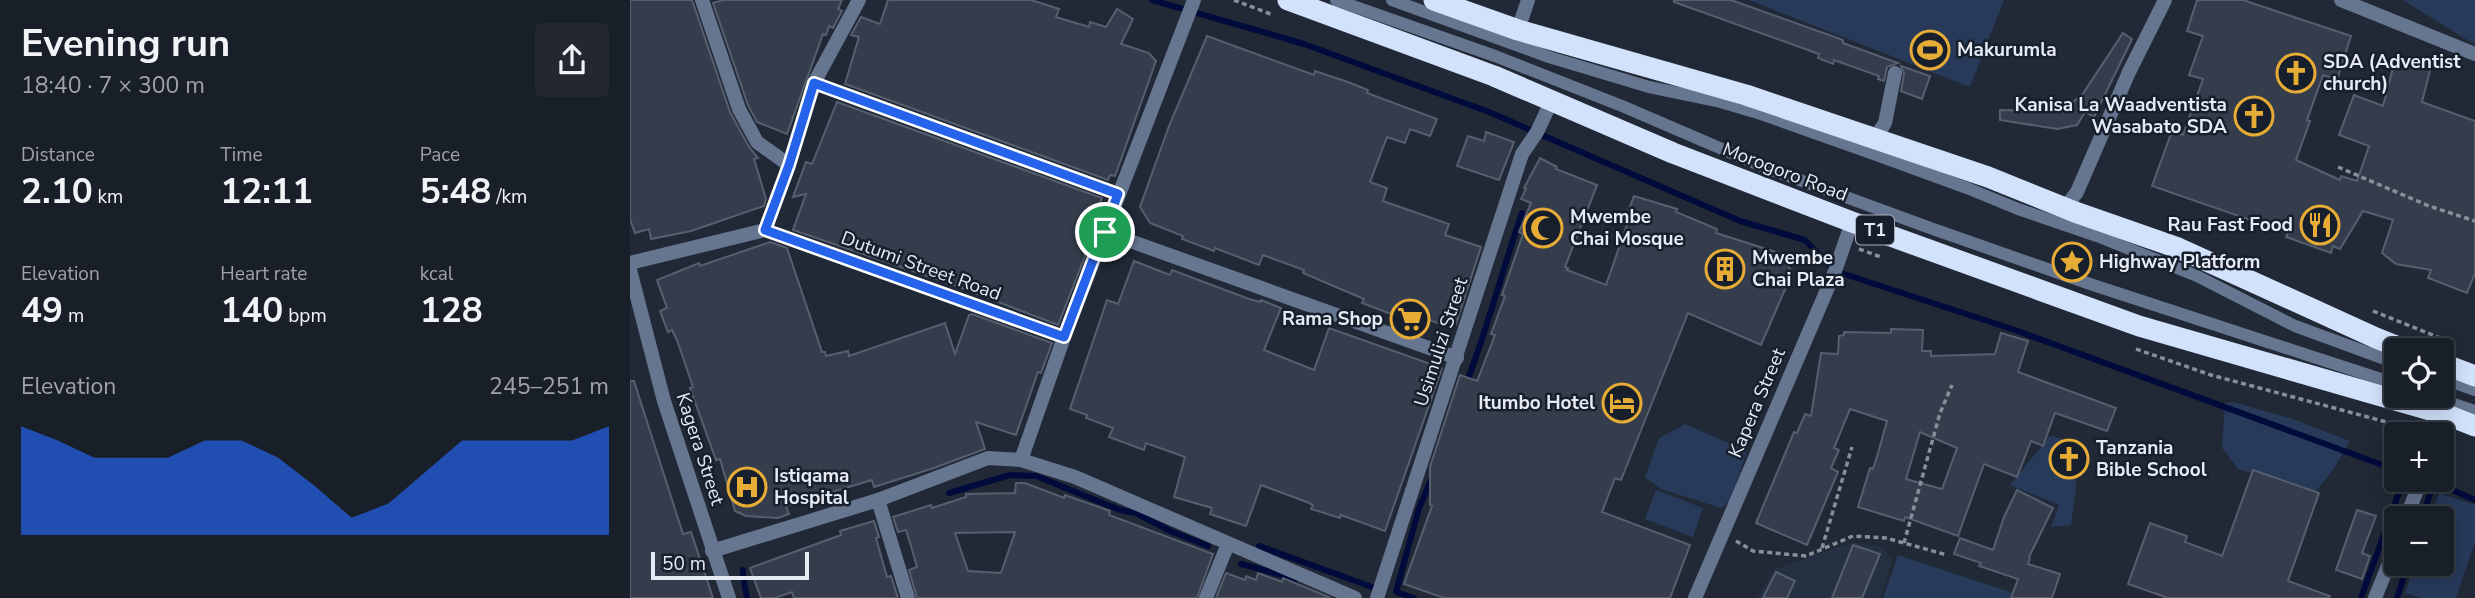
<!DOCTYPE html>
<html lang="en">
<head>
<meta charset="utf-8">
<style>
	:root { --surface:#191f28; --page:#222730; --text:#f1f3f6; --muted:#9fa2a8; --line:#373d45; --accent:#2563eb }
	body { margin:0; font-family:"Nunito Sans",sans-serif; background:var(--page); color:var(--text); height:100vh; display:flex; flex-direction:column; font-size:26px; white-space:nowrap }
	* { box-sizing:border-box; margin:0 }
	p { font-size:23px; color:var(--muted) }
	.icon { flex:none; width:38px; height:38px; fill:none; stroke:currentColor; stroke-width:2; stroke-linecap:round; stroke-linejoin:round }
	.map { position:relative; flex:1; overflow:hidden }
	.sheet { display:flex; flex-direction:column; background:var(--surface); width:630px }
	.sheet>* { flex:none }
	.controls { position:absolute; left:1754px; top:338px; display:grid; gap:14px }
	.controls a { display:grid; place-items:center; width:70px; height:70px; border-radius:7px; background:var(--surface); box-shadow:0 4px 18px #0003,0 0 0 2px var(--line); font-size:35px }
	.scale { position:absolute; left:21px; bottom:18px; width:158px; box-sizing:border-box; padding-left:7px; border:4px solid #e5eaf3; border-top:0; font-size:19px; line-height:24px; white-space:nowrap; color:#e5eaf3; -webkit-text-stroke:5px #181f2c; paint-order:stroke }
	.pin { position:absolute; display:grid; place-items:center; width:60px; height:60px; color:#fff; margin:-30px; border:4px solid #fff; border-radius:50%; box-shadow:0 2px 7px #0007 }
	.round { display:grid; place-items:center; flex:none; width:74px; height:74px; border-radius:7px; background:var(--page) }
	.head { display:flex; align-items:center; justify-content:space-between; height:119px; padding:0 21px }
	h1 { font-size:38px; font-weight:700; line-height:52px }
	.stats { display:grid; grid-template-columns:repeat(3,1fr); gap:10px; height:119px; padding:7px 21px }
	.stats div { display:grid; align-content:center }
	.stats b { font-size:35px; font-weight:700 }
	.stats small { font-size:19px; font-weight:400 }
	.stats p { font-size:19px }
	.chart { height:196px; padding:14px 21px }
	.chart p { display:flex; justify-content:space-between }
	.chart svg { width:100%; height:126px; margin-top:7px; fill:var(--accent); opacity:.7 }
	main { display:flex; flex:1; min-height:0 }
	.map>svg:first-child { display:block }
</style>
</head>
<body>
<main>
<section class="sheet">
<div class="head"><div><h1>Evening run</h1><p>18:40 · 7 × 300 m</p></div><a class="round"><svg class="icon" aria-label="share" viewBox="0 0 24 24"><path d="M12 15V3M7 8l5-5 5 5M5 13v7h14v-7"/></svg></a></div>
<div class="stats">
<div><p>Distance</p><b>2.10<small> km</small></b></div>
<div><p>Time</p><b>12:11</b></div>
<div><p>Pace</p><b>5:48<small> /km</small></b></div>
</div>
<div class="stats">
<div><p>Elevation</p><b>49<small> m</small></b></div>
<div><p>Heart rate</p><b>140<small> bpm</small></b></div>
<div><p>kcal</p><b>128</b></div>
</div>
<div class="chart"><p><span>Elevation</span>245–251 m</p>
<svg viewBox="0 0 160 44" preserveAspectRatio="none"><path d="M0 44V6L10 11L20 17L30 17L40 17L50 11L60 11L70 17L80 27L90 38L100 33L110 22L120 11L130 11L140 11L150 11L160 6V44z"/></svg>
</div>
</section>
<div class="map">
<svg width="1845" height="598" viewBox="0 0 1845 598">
	<rect width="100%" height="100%" fill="#212936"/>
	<polygon fill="#253043" points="1223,542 1253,547 1262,561 1250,598 1127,598 1145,569"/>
	<g fill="#273a5a">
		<polygon points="1119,0 1374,0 1340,87"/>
		<polygon points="1773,0 1845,0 1845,43 1842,43"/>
		<polygon points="1603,402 1660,418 1720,441 1703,470 1685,492 1608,469 1592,448 1595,403"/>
		<polygon points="1055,424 1117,451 1101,499 1091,508 1031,489 1015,477 1029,438"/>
		<polygon points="1420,436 1443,441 1446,487 1441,525 1421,527 1429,505 1380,485"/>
		<polygon points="1026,490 1073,508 1063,537 1015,519"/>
		<polygon points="1809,493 1845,505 1845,542 1826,598 1791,598 1775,593 1785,564 1811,564 1811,518 1801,518"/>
		<polygon points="1268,555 1386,594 1384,598 1253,598"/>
	</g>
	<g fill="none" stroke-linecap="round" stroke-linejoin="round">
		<g stroke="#000a3b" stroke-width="6">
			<polyline points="522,0 674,44 859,112 1110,221 1175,240 1205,271 1385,330 1766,470"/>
			<path d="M836,384C858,328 872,270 892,213"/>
			<polyline points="1800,480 1845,500"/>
			<polyline points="319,493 380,475 406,476 490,510 506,513 540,531 578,546"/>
			<polyline points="1792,518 1804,482"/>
			<polyline points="629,546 742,587"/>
			<polyline points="611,564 666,579"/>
			<polyline points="113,570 113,576"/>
			<polyline points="114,581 117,598"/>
			<polyline points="784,598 766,592 789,508 803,475"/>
			<polyline points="1731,598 1770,490 1771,480"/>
			<polyline points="1767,598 1778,564"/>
		</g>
	</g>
	<g fill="#353d4c" stroke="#565f6f" stroke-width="2" fill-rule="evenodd">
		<polygon points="0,0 62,0 100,112 119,147 128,158 124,159 136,199 134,206 61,231 21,239 19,229 5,233 0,219"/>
		<polygon points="93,0 212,0 208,9 212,11 203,28 199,26 196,35 193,34 157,134 127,122 118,105 83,3"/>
		<polygon points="258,0 401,0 429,9 426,17 459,27 460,22 476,27 487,9 503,19 491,44 519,53 526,61 485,176 480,175 478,180 215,84 229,37 221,35 231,17 250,24"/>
		<polygon points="1044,0 1101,0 1213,40 1213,43 1268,63 1257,67 1254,81 1248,79 1249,76 1204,60 1203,64 1188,58 1189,54 1044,2"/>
		<polygon points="1567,0 1613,0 1721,36 1707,80 1693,75 1677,120 1680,121 1666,160 1710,180 1711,176 1727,181 1739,146 1709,135 1724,95 1753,106 1765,60 1783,64 1785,59 1802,63 1792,102 1845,121 1845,273 1837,293 1798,278 1801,270 1766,264 1752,253 1763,220 1733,211 1710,249 1703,246 1701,253 1656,237 1658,233 1522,186 1542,131 1553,135 1573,79 1559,75 1573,36 1557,31"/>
		<polygon points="1493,33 1502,39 1464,117 1455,112 1447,125 1427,129 1370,120 1370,110 1431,111 1452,95"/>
		<polygon points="577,36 684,75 685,71 718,82 738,90 737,93 807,119 800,136 780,129 775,143 757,137 740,182 757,188 753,201 819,224 815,235 851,247 826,324 814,325 793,318 792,321 763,310 761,314 732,303 734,299 673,273 674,270 633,255 629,265 585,248 584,251 552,239 553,236 520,223 510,207 539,126"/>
		<polygon points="1271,66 1300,76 1292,99 1271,91 1274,74"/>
		<polygon points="207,102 472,198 455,246 458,247 454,259 428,325 332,288 163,230 176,194 163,197 176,162 182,164"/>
		<polygon points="856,132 884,142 869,180 827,166 838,136 854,141"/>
		<polygon points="910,158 927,167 926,169 967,185 935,267 938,268 937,270 976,285 999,219 996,217 1004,196 1047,209 1046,212 1087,229 1086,233 1152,254 1162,273 1131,345 1058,313 991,480 985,478 972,512 1060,545 1040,598 814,598 774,584 802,506 800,505 800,467 830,375 847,381 865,335 861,334 875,296 872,295 893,234 889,232 901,203 891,199 896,189 894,188"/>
		<polygon points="140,242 157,248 192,352 195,352 196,356 218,351 219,356 315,323 325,354 339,315 342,314 422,343 411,373 408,372 386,435 346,422 355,449 304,468 244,487 242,480 156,506 159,514 148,518 116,516 105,511 90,459 86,460 60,388 63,387 47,340 42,330 38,332 30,311 37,308 27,280 69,263 70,266"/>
		<polygon points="504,261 540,275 542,270 619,299 630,302 631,300 651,308 634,350 684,370 699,328 812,368 755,531 711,515 710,518 681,509 683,505 677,502 631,485 616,526 580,514 582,508 544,497 555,457 516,443 514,450 479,437 483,428 456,418 457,415 440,409 477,300 488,304"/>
		<path d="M1261,329L1293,330L1292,351H1301V356L1365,354L1371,333L1398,341L1388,372L1486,408L1477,431L1425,413L1413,446L1401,441L1387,477L1354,464L1328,536L1275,517L1274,521L1228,507L1240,468L1243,469L1248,453L1257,421L1220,409L1204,448L1209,450L1201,468L1208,472L1177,545L1126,523L1164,432L1167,433L1175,414L1181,416L1191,353L1208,354L1209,336L1214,335V332L1261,333ZM1290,432L1327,448L1312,489L1276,479Z"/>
		<polygon points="0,381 4,381 53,534 61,532 83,598 0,598"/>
		<polygon points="1623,470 1689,493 1658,581 1700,596 1699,598 1538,598 1498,584 1520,523 1557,536 1555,542 1592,556"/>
		<path d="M386,483H395L434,498L435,495L480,511L479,515L583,554L567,598H287L279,570L287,567L281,546L276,530L268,532L263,517L301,505L302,508L336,497V494L385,493ZM385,532L371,573L338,571L325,533Z"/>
		<polygon points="1387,490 1423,508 1399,557 1400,558 1398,564 1430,574 1422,598 1381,598 1388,579 1349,566 1351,563 1324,554 1330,538 1363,550 1374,517"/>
		<polygon points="1727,510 1746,516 1732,553 1740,556 1732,579 1706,570"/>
		<polygon points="244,521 249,537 246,538 257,577 261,576 268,598 164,598 162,592 145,598 131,598 120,568 211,535 210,531"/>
		<polygon points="1223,545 1250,554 1232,598 1202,598"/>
		<polygon points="1146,572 1165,581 1157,598 1133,598"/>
		<polygon points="596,573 615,580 616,576 626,580 628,573 652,582 653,578 701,598 586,598"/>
	</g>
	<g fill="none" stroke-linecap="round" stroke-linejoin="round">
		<g stroke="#898f9a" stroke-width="3.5" stroke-dasharray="5 3.5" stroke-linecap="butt">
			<polyline points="604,0 643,15"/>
			<polyline points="1708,167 1799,206 1845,221"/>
			<polyline points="1229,249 1251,257"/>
			<polyline points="1743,311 1820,342"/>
			<polyline points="1506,349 1581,375 1790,431"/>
			<polyline points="1106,541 1123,551 1176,556 1223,536 1256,538 1317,555"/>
			<polyline points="1274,543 1310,413 1322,385"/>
			<polyline points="1192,548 1222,447"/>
		</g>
		<g stroke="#677690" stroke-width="12">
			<polyline points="706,0 865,56 992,106 1134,167 1303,229 1460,284 1766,384"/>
			<polyline points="762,0 919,57 1019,87 1087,101 1131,114 1241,153 1337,188 1388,209 1467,236 1567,276 1665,326 1766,363"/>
			<polyline points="1811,378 1845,390"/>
			<polyline points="1800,396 1845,411"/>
		</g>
		<g stroke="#677690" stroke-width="14">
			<polyline points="72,0 109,109 127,142 159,165"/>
			<polyline points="1711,0 1845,54"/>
			<polyline points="888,30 898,0"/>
			<polyline points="184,83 488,194"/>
			<polyline points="1245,138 1255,123 1265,73"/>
			<polyline points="1435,208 1447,192 1499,72 1535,0"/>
			<polyline points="135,230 434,337"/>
			<polyline points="135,230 159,165 184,83 229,0"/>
			<polyline points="475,232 827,358"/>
			<polyline points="0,263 135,230"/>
			<polyline points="0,270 34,401 99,598"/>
			<polyline points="1807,434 1817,415"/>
			<polyline points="391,460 434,337 564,0"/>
			<polyline points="248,500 278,598"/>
			<polyline points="1776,518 1791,480"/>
			<polyline points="82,551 248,500 358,458 391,460 445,477 725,598"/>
			<polyline points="576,598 598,544"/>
			<polyline points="747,598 892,154 907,132 921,102"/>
			<polyline points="1065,598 1205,271 1222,222"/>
			<polyline points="1745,598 1766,546"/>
		</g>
		<g stroke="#d3e2fc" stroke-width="21">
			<polyline points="658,0 864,76 1043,153 1222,222 1509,326 1817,415 1845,426"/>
			<polyline points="804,0 888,30 1116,95 1358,177 1445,212 1548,248 1746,338 1776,350"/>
			<polyline points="1811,363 1845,376"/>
		</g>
	</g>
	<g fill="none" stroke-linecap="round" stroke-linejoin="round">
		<defs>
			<polygon id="route" points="184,83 488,194 434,337 135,230 159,165"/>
		</defs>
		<use href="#route" stroke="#fff" stroke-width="14"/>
		<use href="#route" stroke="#2563eb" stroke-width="9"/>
	</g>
	<defs>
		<symbol id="stadium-ring" viewBox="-11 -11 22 22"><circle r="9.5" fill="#181f2c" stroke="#e6ac36" stroke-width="1.5"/><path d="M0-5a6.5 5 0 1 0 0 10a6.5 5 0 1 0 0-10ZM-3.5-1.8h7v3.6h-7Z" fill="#e6ac36"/></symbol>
		<symbol id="church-ring" viewBox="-11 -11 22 22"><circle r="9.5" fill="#181f2c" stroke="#e6ac36" stroke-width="1.5"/><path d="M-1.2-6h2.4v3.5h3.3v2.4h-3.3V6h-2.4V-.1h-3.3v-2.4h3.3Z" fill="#e6ac36"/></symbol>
		<symbol id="restaurant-ring" viewBox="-11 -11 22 22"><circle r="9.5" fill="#181f2c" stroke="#e6ac36" stroke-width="1.5"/><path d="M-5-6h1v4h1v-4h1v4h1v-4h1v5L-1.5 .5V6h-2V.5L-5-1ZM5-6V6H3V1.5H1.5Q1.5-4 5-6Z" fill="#e6ac36"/></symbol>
		<symbol id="mosque-ring" viewBox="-11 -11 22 22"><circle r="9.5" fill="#181f2c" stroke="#e6ac36" stroke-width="1.5"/><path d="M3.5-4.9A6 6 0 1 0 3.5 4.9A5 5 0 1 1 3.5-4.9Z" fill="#e6ac36"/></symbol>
		<symbol id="sight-ring" viewBox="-11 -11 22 22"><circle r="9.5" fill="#181f2c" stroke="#e6ac36" stroke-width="1.5"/><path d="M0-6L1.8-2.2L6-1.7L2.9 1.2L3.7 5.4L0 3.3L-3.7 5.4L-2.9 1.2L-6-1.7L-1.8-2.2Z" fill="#e6ac36"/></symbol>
		<symbol id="building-ring" viewBox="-11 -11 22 22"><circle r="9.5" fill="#181f2c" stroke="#e6ac36" stroke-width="1.5"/><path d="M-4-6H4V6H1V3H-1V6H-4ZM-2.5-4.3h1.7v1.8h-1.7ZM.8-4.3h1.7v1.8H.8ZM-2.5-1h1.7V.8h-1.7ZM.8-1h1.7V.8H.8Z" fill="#e6ac36"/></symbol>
		<symbol id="supermarket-ring" viewBox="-11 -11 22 22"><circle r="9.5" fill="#181f2c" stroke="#e6ac36" stroke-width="1.5"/><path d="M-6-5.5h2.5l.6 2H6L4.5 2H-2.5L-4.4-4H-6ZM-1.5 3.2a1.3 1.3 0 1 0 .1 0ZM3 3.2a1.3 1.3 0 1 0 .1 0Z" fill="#e6ac36"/></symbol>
		<symbol id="hotel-ring" viewBox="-11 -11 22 22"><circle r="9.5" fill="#181f2c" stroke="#e6ac36" stroke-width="1.5"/><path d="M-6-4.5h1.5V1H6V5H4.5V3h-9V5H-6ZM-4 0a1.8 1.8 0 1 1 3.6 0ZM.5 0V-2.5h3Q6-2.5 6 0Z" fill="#e6ac36"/></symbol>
		<symbol id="hospital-ring" viewBox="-11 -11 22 22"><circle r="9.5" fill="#181f2c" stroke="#e6ac36" stroke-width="1.5"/><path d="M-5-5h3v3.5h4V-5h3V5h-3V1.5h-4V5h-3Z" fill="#e6ac36"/></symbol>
	</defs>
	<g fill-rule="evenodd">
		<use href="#stadium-ring" x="1278" y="28" width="44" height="44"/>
		<use href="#church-ring" x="1644" y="51" width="44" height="44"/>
		<use href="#church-ring" x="1602" y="94" width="44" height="44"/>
		<use href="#restaurant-ring" x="1668" y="203" width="44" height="44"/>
		<use href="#mosque-ring" x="891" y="206" width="44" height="44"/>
		<use href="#sight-ring" x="1420" y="240" width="44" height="44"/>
		<use href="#building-ring" x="1073" y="247" width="44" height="44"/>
		<use href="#supermarket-ring" x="758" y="297" width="44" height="44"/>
		<use href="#hotel-ring" x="970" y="381" width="44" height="44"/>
		<use href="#church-ring" x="1417" y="437" width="44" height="44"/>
		<use href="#hospital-ring" x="95" y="465" width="44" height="44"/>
	</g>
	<g text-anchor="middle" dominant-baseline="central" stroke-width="5" stroke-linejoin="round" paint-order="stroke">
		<rect fill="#181f2c" stroke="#a8adb7" stroke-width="2" x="1226" y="215.5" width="38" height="29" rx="5"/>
		<g font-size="18" font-weight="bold" fill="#e5eaf3">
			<text x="1245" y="230">T1</text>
		</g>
		<g font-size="19" font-weight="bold" fill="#e5eaf3" stroke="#181f2c" text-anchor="start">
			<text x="1327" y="50">Makurumla</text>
			<text x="1693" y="62">SDA (Adventist<tspan x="1693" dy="22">church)</tspan></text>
			<text x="1597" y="105" text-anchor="end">Kanisa La Waadventista<tspan x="1597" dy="22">Wasabato SDA</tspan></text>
			<text x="940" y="217">Mwembe<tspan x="940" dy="22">Chai Mosque</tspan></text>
			<text x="1663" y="225" text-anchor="end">Rau Fast Food</text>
			<text x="1122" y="258">Mwembe<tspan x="1122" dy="22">Chai Plaza</tspan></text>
			<text x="1469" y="262">Highway Platform</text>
			<text x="753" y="319" text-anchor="end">Rama Shop</text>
			<text x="965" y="403" text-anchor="end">Itumbo Hotel</text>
			<text x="1466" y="448">Tanzania<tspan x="1466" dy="22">Bible School</tspan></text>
			<text x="144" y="476">Istiqama<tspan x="144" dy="22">Hospital</tspan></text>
		</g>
		<g font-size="19" fill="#e5eaf3" stroke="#181f2c">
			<text transform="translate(1155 172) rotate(21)">Morogoro Road</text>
			<text transform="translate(291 266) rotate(20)">Dutumi Street Road</text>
			<text transform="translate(811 342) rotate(-72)">Usimulizi Street</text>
			<text transform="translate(1127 403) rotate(-67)">Kapera Street</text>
			<text transform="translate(70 449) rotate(72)">Kagera Street</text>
		</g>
	</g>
</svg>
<div class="controls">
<a><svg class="icon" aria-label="locate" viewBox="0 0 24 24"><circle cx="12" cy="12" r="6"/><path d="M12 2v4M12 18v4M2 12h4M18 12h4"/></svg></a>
<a>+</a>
<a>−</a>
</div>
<div class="scale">50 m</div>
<div class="pin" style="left:475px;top:232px;background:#1e9e55"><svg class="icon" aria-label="arrive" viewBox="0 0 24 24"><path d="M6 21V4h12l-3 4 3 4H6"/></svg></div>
</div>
</main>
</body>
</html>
